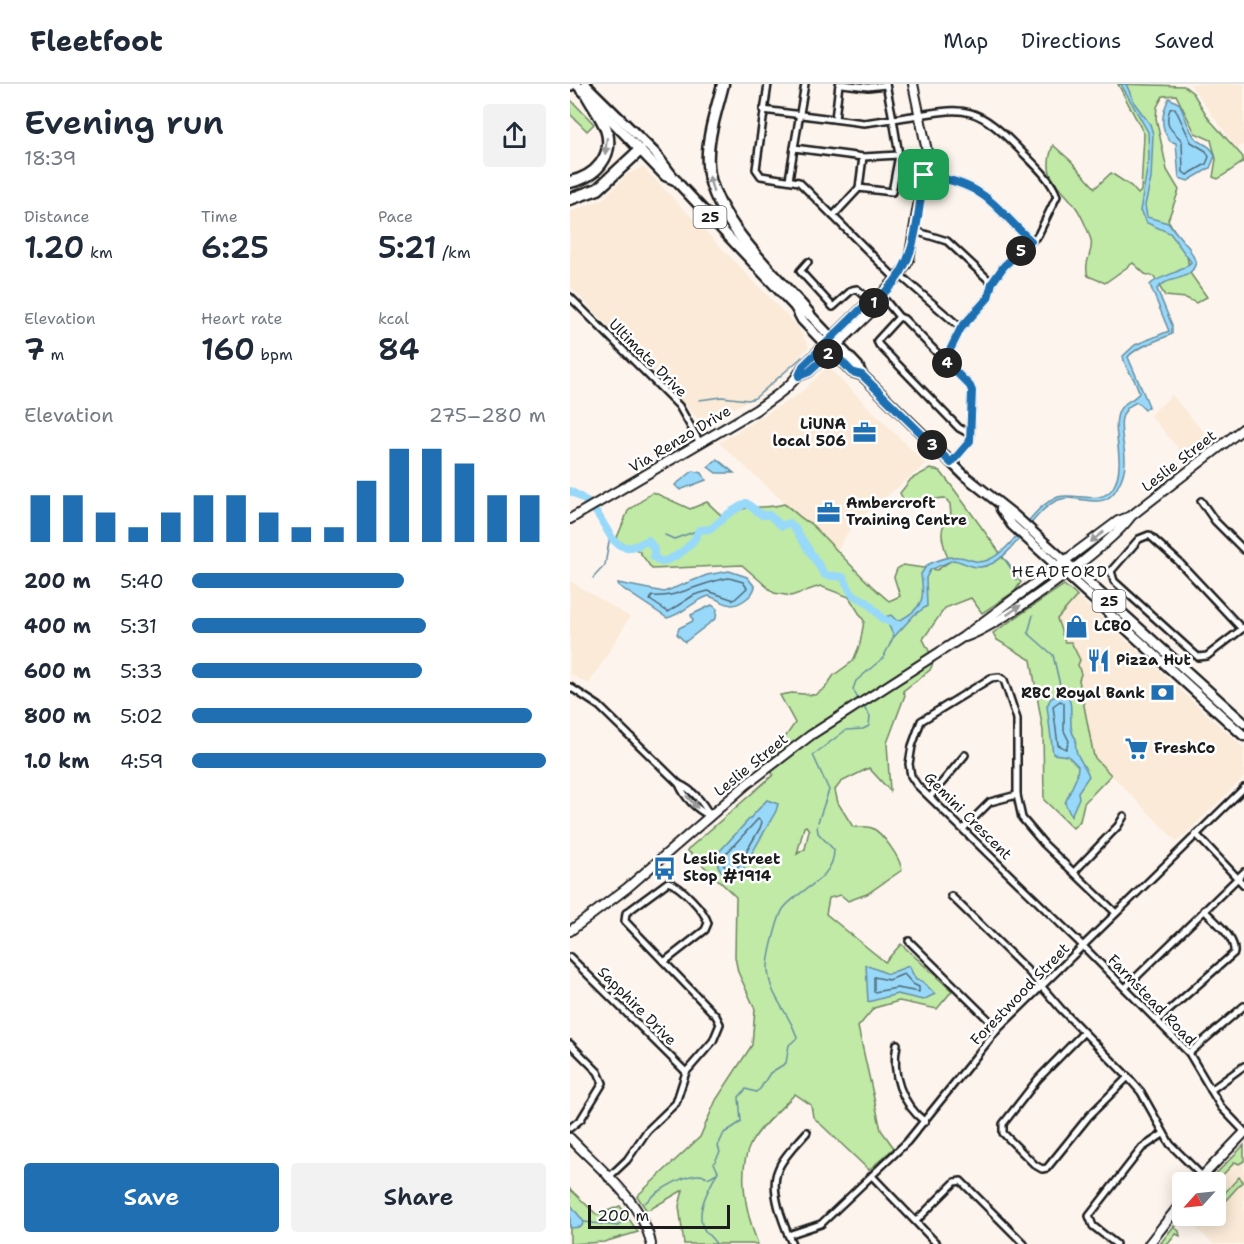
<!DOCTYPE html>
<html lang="en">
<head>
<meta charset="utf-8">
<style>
	:root { --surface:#fff; --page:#f2f2f3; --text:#1f2937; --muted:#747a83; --line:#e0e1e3; --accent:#1f6fb2 }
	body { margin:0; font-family:"Shantell Sans",sans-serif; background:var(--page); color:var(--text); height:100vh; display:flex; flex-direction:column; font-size:22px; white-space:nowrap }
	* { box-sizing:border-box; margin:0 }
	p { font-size:20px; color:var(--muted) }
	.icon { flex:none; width:33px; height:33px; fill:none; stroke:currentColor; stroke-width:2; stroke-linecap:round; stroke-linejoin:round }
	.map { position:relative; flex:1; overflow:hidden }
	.details { display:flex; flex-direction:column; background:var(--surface); width:570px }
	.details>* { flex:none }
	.needle { width:39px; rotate:243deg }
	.controls { position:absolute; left:602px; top:1088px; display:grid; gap:12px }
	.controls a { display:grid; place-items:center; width:54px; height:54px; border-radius:6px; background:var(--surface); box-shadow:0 3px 15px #0003; font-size:30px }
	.scale { position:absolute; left:18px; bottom:15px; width:142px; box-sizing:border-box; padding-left:6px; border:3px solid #1c1c1c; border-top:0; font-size:16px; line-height:21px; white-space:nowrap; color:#1c1c1c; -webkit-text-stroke:4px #fff; paint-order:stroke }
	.pin { position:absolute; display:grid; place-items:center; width:51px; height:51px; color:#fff; margin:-26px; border-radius:12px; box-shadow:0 3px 9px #0006 }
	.km { position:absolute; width:30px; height:30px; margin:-15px; border-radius:50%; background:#222; color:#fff; font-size:16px; line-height:30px; text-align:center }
	.round { display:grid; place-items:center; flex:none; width:63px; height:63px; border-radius:6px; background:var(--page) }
	.overview { display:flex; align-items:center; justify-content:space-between; height:102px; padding:0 24px }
	h1 { font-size:33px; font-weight:600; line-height:45px }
	.stats { display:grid; grid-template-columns:repeat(3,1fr); gap:9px; height:102px; padding:6px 24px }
	.stats div { display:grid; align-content:center }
	.stats b { font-size:30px; font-weight:600 }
	.stats small { font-size:16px; font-weight:400 }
	.stats p { font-size:16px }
	.chart { height:168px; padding:12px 24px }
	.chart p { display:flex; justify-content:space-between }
	.chart svg { width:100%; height:108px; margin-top:6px; stroke:var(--accent); stroke-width:6 }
	.primary-button { display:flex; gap:12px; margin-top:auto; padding:12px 24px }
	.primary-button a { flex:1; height:69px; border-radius:6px; background:var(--accent); color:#fff; font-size:24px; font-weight:600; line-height:69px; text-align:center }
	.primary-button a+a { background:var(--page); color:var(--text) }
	ul { padding:0 24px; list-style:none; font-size:20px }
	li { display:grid; grid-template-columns:96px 72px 1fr; align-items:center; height:45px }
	li i { height:15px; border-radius:8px; background:var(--accent) }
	header { display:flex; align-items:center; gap:36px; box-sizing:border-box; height:84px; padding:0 30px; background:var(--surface); border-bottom:2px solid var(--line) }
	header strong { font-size:28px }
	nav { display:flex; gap:33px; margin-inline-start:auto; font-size:21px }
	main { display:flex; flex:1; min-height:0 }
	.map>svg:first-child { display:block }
</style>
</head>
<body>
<header>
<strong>Fleetfoot</strong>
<nav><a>Map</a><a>Directions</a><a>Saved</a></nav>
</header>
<main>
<section class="details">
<div class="overview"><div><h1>Evening run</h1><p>18:39</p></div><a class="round"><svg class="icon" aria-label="share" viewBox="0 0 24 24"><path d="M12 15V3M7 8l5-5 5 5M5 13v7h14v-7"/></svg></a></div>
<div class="stats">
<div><p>Distance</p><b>1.20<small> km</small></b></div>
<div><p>Time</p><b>6:25</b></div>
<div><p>Pace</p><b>5:21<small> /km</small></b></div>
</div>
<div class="stats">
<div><p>Elevation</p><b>7<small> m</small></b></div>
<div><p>Heart rate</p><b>160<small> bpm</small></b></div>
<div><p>kcal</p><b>84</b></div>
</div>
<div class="chart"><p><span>Elevation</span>275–280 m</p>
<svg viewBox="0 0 160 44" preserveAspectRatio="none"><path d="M5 44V25M15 44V25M25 44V32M35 44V38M45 44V32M55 44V25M65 44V25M75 44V32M85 44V38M95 44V38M105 44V19M115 44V6M125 44V6M135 44V12M145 44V25M155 44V25"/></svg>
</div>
<ul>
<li><b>200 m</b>5:40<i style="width:60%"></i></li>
<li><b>400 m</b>5:31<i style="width:66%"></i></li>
<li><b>600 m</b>5:33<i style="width:65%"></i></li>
<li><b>800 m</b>5:02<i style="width:96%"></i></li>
<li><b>1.0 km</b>4:59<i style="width:100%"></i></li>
</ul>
<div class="primary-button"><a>Save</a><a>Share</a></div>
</section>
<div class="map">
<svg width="674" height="1160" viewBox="0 0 674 1160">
	<rect width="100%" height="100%" fill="#fdf5ed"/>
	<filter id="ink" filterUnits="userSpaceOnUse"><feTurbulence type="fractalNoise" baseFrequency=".0167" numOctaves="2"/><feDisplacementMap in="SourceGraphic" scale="12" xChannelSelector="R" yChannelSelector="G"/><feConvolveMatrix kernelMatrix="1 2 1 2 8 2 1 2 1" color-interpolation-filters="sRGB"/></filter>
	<g filter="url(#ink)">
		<g fill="#faead7">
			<polygon points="620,0 674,0 674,60 667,65"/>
			<polygon points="73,83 228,243 239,263 195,308 133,340 0,202 0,128 33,115 58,90"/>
			<polygon points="258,283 356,380 283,440 267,466 149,359 229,310"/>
			<polygon points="602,311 641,357 617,375 580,331"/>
			<polygon points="0,497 60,533 19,600 0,590"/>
			<polygon points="507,512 674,664 674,693 607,758 524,673 509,596 511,590 487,534"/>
			<polygon points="674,1061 674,1160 643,1160 613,1131 645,1131 645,1098 638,1098"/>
		</g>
		<g fill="#c0eaa6" stroke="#6e8361" stroke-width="1.5" fill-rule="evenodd">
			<path d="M548,0L614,2L623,9L639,35L673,73V78L648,95L643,93L646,75L641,56L625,49L606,11L593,12L587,23L586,34L597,86L609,106L598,136L616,166L620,189L637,213L626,219L616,214L595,212L584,193L575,190L563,179L535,199L518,192C513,177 524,168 521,156C518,146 511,130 505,122C487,98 471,94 483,61L501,77L525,104L541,89L561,102L568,110L571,107L574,50Z"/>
			<polygon points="0,15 24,40 17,47 0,30"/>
			<path d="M360,385L370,387L381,401L451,498L445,507L412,529L401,514L375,524L353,555L364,577L360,586L333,607L335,611L317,659L320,707L299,684L271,698L265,706L268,719L283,743C289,743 296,742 302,744C313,749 330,774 332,786L297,810L278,817L271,811L259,814L256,830L315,878L331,860L382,907L367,925L329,917L304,924L288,943L311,1046L324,1064L299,1086L243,1033L241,1021L225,1010C211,1025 191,1041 181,1059C166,1088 177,1132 188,1160H114L109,1122L113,1106L77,1127L67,1112L130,1053L146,1016L182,961L185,925L168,888L165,873L166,813L117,766L203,691L199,677L225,639L210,611L222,609L245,611L255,604L264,591L283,577L290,560L294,537L279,513L250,502L221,512L204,509L172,481L82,485L69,467L46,456L58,427L83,408L120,425L137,418L154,434C179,417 189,427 214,420C224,426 230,435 240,439C267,465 290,494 319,517L330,512L324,493L327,485L333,481L367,486L379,478C374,461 365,445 381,431L380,420L375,414C361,414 350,421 336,421L330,409L341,395ZM236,742L239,746L235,765L227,770L234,743Z"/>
			<polygon points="494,501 507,512 487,535 495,558 501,558 510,576 508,581 511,590 509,596 524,673 541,691 514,719 510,737 503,744 474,716 473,647 461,576 427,556 423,549"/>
			<polygon points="674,1061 674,1077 669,1080 665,1078 645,1099 638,1098"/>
			<polygon points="669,1093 673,1097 656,1116 652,1112"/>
			<polygon points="0,1105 27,1131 50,1122 68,1148 34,1158 0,1160"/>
			<polygon points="604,1142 609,1147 610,1152 606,1150 598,1160 590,1160"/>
		</g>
		<g fill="#98d9fa" stroke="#668da1" stroke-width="1.5">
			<path d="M551,0H556L565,20L580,40L583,50L581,95L575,121L577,133L598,139L619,164L626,178C621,199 598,191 587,205L602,241V250C591,255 564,264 558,273L579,322L575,326L567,318C540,329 556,356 555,378C555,386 551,397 547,404C533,430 508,408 488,416C460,427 443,480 410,483C400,484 393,477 383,476L360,486L356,494L357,522L344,531L324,553L315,533L321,531L327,537C333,536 335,533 340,530C356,518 353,508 351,490L357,481C366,477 377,472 388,473C398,473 406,481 418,476C448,463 458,424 488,413C505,408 533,423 544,402C557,376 540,347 549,327C554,317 563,317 569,309C567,294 555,287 553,272L565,261L599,247L580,201C584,193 610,191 621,178L600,149L577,139L570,127L579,74L578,48Z"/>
			<path d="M599,14L610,20C614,31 618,43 624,52C630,61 641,59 645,72L640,84L618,97L609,94L606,59L600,57C589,43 592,29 599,14Z"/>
			<polygon points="147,375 164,389 146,389 138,383"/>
			<polygon points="123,387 132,389 136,396 110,406 105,401"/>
			<path d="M159,487L177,493L185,503C183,509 181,511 176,515C160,527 156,518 139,512C123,517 113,530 97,534L49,502L48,499L94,508L137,491Z"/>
			<polygon points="142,521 147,525 146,534 115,558 107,550 109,544 123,537 121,531"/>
			<path d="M495,609C507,620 495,642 506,655C503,672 514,678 519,692L508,708L509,714L501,732L495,719L507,692L508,682L498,672L483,670L477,622L481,614Z"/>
			<polygon points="197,716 208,720 206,727 173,785 162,795 157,795 148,782 147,770"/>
			<polygon points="296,881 318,890 339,882 346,896 352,897 365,910 353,916 327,910 298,918"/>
			<polygon points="0,1120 14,1138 11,1143 0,1144"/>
		</g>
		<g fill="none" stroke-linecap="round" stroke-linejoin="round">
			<g stroke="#4e6875" stroke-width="1.5">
				<path d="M605,24L621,58L636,67L639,73L636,80L617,91L613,88L612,57C603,46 593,44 600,25Z"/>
				<path d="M159,494L173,498L177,504L164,516L138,507L124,511L98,528L80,516L82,512C107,515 133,497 159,494Z"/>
				<polygon points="490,617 494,619 494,647 499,657 496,665 488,661 483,622"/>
				<polygon points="188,735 192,738 190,744 168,782 159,788 153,780 153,773"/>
				<polygon points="334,890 343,900 349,903 349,908 327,904 304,908 304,893 319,896"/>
			</g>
			<g stroke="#668da1" stroke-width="1.5">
				<polyline points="129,316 152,313 178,316 185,314 232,273"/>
				<polyline points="95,451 104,455 129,446"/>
				<polyline points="431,473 438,478 446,496"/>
				<polyline points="23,494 35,481 40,452"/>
				<polyline points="463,531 458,549 483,571 492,610"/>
				<polyline points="289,617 283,605 286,597 313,574 324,552"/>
				<polyline points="248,738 259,706 243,671 276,646 293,645 299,642 300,632 292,621"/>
				<path d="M148,1088L144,1079L150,1068L148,1062L154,1049L171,1038L169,1013L176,1005L186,1008L190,1005L200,989L216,979L219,961L227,954C221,930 200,915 198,886C197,876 208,831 214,824C230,804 264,796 264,766L248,749L247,742"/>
				<path d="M75,1119C87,1107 123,1083 138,1094L147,1089"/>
				<polyline points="14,1138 48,1142 55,1134"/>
				<path d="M146,1160C143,1154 137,1151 134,1145C124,1128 140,1103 147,1089"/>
			</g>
			<path stroke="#98d9fa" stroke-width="8" d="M0,407C8,411 17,417 23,424C41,445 42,478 78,456L84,465V473L91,478C107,474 124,461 129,446L141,445L158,430L176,419L192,431H199L212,442L219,439L224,443L255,491L273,493L282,510L297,518L313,535L327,541"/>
			<defs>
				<g id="street">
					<polyline points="198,0 186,85 191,92 229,98 327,196"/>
					<polyline points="235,0 224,64 293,73 289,104"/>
					<polyline points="272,0 298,3 316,1"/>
					<polyline points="193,26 294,39 323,35 329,71 322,108 289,104 263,132"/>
					<polyline points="265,35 269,0"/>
					<polyline points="293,73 329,71"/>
					<path d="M354,91C415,100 419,117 461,157"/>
					<polyline points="219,96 224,64"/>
					<polyline points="345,147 377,157 422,199"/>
					<polyline points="238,178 230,187 263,223 282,206 287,205 303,219"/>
					<polyline points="331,192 391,244"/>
					<path d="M311,211L329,233L334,235L372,274L380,266L391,244L418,214L422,199L434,182L468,151L487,112C481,95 464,80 452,68C400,14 393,25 323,35L316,0"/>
					<polyline points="0,213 109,322 130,359"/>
					<polyline points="329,233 307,257 309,261 389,344 400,350"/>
					<polyline points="372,274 400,302 402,307 400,357 381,379"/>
					<polyline points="631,417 645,437 674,466"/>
					<polyline points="672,545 609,478 579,451 569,455 541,487 544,497 628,573 637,572 672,545 674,543"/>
					<path d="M0,603L29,622L109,700C123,706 133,718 140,732"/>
					<path d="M109,700C115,714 126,725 140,732"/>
					<polyline points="360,713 395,671"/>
					<polyline points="393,745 420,718 447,711"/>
					<polyline points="626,750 674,801"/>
					<polyline points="504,788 548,742 554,732"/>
					<polyline points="381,812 459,888 491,925 558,993 571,1008 600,1060 632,1092"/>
					<polyline points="546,829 474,760 452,734 447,711 447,635 434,596 429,593 421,594 351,637 342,662 339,680 341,692 347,701 509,858 619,969 651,1023 674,1047"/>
					<polyline points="339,857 428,945"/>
					<polyline points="0,873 116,988"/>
					<polyline points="555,904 674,788"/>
					<path d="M587,937L664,869C666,853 645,838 634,826"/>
					<polyline points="513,949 468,995 433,1040 433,1049 465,1081 472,1085 477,1084 519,1032 558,993"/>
					<polyline points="0,960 28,988 33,999 11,1035 0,1044"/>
					<path d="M327,960C321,990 331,1019 355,1038"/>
					<polyline points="619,969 674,922"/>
					<polyline points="641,1006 674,982"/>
					<polyline points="302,1092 367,1160"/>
					<path d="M38,1094L57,1076L77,1047L106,1019L116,988L143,957L150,940L146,932L55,837L56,829L98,798C111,802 134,826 138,839L135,846L94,878"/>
					<polyline points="346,1137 385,1098 391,1097 454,1160"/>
					<polyline points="218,1151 251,1140 337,1058 428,945 674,704"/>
					<path d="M222,1160C214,1141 199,1106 208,1086C213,1072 228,1059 237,1048"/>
					<polyline points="546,1160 523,1142 519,1132 572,1064 593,1050"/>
				</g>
				<g id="secondary">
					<path d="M229,292L239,288L300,229C307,209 329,197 339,176L357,67L343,0"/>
					<path d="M0,435L186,326C204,313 224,302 233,282L294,222L303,219"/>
					<path d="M395,553C428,543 542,461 561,432"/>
					<polyline points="0,847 57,804 177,700 241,651 393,553 548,437 561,432 674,344"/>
					<path d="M0,1054C29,1084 73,1118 81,1160"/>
					<polyline points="627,1098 674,1049"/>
					<polyline points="579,1160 612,1118"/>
				</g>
				<g id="primary">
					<polyline points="6,0 95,92 107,97"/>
					<polyline points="15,0 85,69 107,98 225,223 232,236 282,288 292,291"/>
					<polyline points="225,223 239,230 288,282 292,291 395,392 444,431 674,639"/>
					<polyline points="431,425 442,441 674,652"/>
				</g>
				<g id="highway">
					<path d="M153,0C147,25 136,55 138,81C140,132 206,192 239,230"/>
					<polyline points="0,1 1,0"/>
					<path d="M0,98C25,93 45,72 36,45C32,34 23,22 17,11"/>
					<polyline points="0,115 28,105 70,66"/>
				</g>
			</defs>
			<use href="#street" stroke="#1c1c1c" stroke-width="10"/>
			<use href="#secondary" stroke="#1c1c1c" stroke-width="12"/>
			<use href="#primary" stroke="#1c1c1c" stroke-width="13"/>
			<use href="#highway" stroke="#1c1c1c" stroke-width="15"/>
			<use href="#street" stroke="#fff" stroke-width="5"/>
			<use href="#secondary" stroke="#fff" stroke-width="8"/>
			<use href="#primary" stroke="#fff" stroke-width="8"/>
			<use href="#highway" stroke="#fff" stroke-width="10"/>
		</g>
		<defs><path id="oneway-solid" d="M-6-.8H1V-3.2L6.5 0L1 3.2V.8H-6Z" transform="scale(1.5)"/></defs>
		<g fill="#999">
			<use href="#oneway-solid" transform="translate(36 62) rotate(96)"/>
			<use href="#oneway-solid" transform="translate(141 100) rotate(-105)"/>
			<use href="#oneway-solid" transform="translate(527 453) rotate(142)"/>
			<use href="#oneway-solid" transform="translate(444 526) rotate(-35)"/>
			<use href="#oneway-solid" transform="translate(122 718) rotate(47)"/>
		</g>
	</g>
	<g fill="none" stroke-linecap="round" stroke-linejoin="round" filter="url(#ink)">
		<defs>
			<path id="route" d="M354,91C415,100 419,117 461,157L434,182L422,199L418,214L391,244L380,266L372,274L400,302L402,307L400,357L381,379L292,291L282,288L262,267L239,288L229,292L233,282L294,222C304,219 309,214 316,207C348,177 347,132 354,91Z"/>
		</defs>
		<use href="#route" stroke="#fff" stroke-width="12"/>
		<use href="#route" stroke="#1f6fb2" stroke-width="8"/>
	</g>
	<defs>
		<symbol id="office-bare" viewBox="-9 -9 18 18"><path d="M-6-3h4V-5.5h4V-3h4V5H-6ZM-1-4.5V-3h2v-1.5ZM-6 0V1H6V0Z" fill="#1f6fb2" stroke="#fff" stroke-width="2.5" paint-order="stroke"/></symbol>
		<symbol id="shop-bare" viewBox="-9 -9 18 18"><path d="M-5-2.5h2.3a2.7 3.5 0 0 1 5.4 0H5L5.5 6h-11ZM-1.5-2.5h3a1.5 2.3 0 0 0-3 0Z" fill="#1f6fb2" stroke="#fff" stroke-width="2.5" paint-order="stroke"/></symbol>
		<symbol id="restaurant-bare" viewBox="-9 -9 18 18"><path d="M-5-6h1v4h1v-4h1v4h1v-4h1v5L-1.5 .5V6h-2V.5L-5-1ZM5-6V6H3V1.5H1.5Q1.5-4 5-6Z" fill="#1f6fb2" stroke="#fff" stroke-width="2.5" paint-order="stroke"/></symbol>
		<symbol id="bank-bare" viewBox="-9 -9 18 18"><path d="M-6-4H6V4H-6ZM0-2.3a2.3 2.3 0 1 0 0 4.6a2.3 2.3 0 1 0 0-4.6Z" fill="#1f6fb2" stroke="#fff" stroke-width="2.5" paint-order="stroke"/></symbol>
		<symbol id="supermarket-bare" viewBox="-9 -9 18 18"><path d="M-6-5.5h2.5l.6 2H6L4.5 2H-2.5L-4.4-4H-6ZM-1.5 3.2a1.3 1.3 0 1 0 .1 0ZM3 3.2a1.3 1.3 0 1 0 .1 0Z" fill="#1f6fb2" stroke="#fff" stroke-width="2.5" paint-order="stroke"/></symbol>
		<symbol id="bus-bare" viewBox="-9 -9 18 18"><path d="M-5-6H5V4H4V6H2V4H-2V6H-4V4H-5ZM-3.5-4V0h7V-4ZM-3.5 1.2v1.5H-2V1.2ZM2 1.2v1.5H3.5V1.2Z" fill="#1f6fb2" stroke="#fff" stroke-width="2.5" paint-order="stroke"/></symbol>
	</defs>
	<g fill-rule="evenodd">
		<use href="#office-bare" x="278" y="332" width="33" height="33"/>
		<use href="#office-bare" x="242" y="412" width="33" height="33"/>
		<use href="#shop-bare" x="490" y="526" width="33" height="33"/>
		<use href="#restaurant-bare" x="512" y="560" width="33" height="33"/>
		<use href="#bank-bare" x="576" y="592" width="33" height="33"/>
		<use href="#supermarket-bare" x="550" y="648" width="33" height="33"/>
		<use href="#bus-bare" x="78" y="768" width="33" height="33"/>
	</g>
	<g text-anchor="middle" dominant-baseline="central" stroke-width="5" stroke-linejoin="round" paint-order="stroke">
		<g fill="#fff" stroke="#606060" stroke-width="1.5">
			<rect x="123.5" y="122" width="33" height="22" rx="4.5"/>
			<rect x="522.5" y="506" width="33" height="22" rx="4.5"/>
		</g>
		<g font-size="14" font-weight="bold" fill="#1c1c1c">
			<text x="140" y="133">25</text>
			<text x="539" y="517">25</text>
		</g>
		<g font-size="15" fill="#1c1c1c" stroke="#fff">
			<text transform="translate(78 274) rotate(45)">Ultimate Drive</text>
			<text transform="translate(110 355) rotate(-31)">Via Renzo Drive</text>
			<text transform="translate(609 377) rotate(-38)">Leslie Street</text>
			<text transform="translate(181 681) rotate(-39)">Leslie Street</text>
			<text transform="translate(398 732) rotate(45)">Gemini Crescent</text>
			<text transform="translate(450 910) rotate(-46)">Forestwood Street</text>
			<text transform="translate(582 916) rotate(46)">Farmstead Road</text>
			<text transform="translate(67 922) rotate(45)">Sapphire Drive</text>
		</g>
		<g font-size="15" font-weight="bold" fill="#1c1c1c" stroke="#fff" text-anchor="start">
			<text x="276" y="340" text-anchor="end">LiUNA<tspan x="276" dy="17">local 506</tspan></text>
			<text x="276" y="419">Ambercroft<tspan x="276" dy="17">Training Centre</tspan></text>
			<text x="524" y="542">LCBO</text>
			<text x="546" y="576">Pizza Hut</text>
			<text x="575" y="609" text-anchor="end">RBC Royal Bank</text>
			<text x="584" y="664">FreshCo</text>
			<text x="113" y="775">Leslie Street<tspan x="113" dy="17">Stop #1914</tspan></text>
		</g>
		<g font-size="16" letter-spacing="1.5" fill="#1c1c1c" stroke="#fff">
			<text x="490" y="487">HEADFORD</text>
		</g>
	</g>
</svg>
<div class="controls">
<a><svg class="needle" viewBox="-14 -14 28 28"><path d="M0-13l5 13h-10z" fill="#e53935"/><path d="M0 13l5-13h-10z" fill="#747a83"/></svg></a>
</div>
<div class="scale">200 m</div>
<div class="pin" style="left:354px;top:91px;background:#1e9e55"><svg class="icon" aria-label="arrive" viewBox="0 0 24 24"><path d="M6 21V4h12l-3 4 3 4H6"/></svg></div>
<b class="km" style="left:304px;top:219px">1</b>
<b class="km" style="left:258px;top:270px">2</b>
<b class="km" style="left:362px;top:361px">3</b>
<b class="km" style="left:377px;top:279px">4</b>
<b class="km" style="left:451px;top:167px">5</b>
</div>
</main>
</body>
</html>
